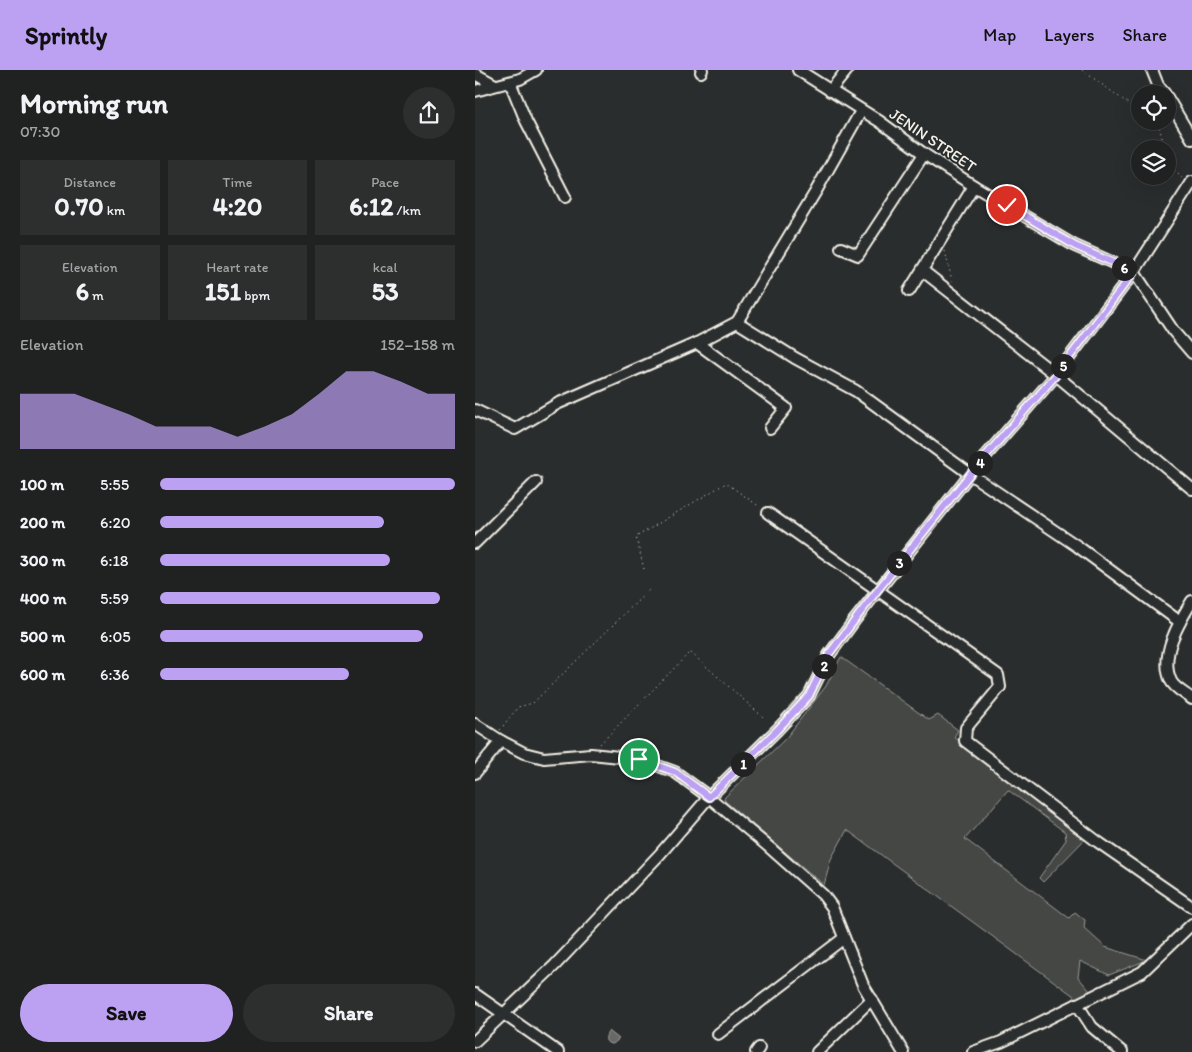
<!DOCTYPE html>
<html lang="en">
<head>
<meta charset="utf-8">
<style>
	:root { --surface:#202222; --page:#2d2f2f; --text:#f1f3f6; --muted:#a2a4a5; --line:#3d3f40; --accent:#bca0f2 }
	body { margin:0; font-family:Itim,sans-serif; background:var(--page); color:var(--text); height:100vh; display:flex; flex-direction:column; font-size:19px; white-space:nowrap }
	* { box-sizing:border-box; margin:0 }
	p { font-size:16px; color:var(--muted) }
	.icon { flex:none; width:28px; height:28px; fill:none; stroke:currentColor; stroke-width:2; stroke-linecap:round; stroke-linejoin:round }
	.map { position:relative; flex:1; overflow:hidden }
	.side { display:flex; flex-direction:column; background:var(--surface); width:475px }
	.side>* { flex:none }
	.buttons { position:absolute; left:656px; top:15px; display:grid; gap:10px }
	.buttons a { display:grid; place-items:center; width:45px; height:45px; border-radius:50%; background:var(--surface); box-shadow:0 5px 20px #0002,0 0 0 1px var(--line); font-size:25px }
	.pin { position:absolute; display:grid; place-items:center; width:42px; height:42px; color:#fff; margin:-21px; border:2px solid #fff; border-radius:50%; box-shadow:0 1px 5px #0007 }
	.km { position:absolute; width:25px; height:25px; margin:-12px; border-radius:50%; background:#222; color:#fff; font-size:14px; line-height:25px; text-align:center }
	.round { display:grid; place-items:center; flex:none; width:52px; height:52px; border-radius:26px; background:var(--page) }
	.headline { display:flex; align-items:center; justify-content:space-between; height:85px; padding:0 20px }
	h1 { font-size:28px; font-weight:700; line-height:38px }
	.stats { display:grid; grid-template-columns:repeat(3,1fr); gap:8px; height:85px; padding:5px 20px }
	.stats div { display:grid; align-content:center; border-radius:0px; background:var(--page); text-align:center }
	.stats b { font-size:25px; font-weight:700 }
	.stats small { font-size:14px; font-weight:400 }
	.stats p { font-size:14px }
	.chart { height:140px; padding:10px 20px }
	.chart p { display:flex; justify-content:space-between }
	.chart svg { width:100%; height:90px; margin-top:5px; fill:var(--accent); opacity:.7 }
	.cta { display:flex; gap:10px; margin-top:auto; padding:10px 20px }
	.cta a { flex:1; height:58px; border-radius:30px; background:var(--accent); color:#111; font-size:20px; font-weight:700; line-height:58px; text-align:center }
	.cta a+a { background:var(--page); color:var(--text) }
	ul { padding:0 20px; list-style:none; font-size:16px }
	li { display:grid; grid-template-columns:80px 60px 1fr; align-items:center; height:38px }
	li i { height:12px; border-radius:6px; background:var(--accent) }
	header { display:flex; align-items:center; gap:30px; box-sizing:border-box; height:70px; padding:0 25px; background:var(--accent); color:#111 }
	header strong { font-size:24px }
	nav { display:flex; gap:28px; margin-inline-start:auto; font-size:18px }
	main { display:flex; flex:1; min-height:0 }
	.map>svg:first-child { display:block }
</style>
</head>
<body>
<header>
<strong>Sprintly</strong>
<nav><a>Map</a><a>Layers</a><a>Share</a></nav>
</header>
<main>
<section class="side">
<div class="headline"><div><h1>Morning run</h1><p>07:30</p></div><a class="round"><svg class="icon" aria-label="share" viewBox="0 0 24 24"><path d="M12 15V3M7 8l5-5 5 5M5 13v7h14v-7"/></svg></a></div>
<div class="stats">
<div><p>Distance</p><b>0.70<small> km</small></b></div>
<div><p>Time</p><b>4:20</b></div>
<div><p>Pace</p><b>6:12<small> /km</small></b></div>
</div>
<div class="stats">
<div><p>Elevation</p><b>6<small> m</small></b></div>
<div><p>Heart rate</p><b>151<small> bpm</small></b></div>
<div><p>kcal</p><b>53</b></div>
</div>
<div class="chart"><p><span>Elevation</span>152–158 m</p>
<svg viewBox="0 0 160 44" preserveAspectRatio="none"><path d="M0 44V17L10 17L20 17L30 22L40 27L50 33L60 33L70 33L80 38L90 33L100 27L110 17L120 6L130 6L140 11L150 17L160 17V44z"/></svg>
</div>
<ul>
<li><b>100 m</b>5:55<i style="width:100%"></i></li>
<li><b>200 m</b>6:20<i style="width:76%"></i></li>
<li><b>300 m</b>6:18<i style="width:78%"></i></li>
<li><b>400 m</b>5:59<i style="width:95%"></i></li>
<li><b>500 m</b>6:05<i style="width:89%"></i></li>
<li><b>600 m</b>6:36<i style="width:64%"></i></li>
</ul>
<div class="cta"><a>Save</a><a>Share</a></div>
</section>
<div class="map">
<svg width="717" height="982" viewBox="0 0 717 982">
	<rect width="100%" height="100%" fill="#2a2d2e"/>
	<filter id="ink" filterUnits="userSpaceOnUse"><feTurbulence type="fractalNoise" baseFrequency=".02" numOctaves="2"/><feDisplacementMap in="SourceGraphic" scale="10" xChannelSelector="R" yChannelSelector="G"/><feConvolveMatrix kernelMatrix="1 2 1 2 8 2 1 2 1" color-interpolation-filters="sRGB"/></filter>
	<g filter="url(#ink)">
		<polygon fill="#444645" stroke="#9c9c96" points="366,587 454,650 463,645 483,660 479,667 612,767 568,812 564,808 591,770 590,762 533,720 490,769 594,848 600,842 610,850 609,858 630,877 672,890 634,905 605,891 603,907 615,921 603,929 372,760 356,789 349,815 250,731 249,728 311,668 351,616"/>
		<path fill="#676866" stroke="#9f9f9a" d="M134,961L144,969L138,974C129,974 129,967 134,961Z"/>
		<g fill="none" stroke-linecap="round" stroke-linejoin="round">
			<defs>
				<g id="minor">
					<polyline points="323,0 404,51 449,84 499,116 600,176 659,202 699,262 717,283"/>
					<polyline points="677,0 683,15 690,24"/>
					<polyline points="226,2 227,0"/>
					<polyline points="0,4 20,15"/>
					<polyline points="35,12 51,51 90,127"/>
					<polyline points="0,21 45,9 61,0"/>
					<polyline points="355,21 372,0"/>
					<polyline points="692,27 717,69"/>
					<polyline points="366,178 383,185 449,84"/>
					<polyline points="448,201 581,305 717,419"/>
					<polyline points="434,221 499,116"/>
					<polyline points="262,252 320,288 381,321 495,404 602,476 705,552"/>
					<polyline points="222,273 311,338 295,358"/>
					<polyline points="0,340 40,359 82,334 222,273 262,252 341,121 386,41"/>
					<polyline points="293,443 523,605 525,617 491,658 490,671 623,772 717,837"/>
					<polyline points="0,473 61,412"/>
					<path d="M717,531C704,552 684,586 696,611C699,618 711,624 717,629"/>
					<polyline points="0,654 26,671 49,683 69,688 116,684 164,689 200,702 234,727 295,778 348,825 357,837 388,915 428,982"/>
					<polyline points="0,703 26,671"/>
					<polyline points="0,924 83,982"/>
					<polyline points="602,934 617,957 647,982"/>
					<polyline points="243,964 369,868"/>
					<polyline points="0,971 80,895 185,784 234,727 302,660 334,626 354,585 379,551 495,404 581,305 659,202 717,112"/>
					<polyline points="281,982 284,978"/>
					<polyline points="342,982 397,929"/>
					<polyline points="498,982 526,972 667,902 717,854"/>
				</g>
			</defs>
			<use href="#minor" stroke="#f4f1e8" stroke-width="14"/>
			<g stroke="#f4f1e8" stroke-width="1" stroke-dasharray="1 4" stroke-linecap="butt">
				<polyline points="607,0 665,42"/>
				<polyline points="677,51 684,56 690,79"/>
				<polyline points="692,88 694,95 707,108"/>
				<polyline points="470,181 477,211"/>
				<polyline points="169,499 161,467 251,413 285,437"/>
				<polyline points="25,660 43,637 58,633 176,518"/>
				<polyline points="125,674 215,582 289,648"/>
			</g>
			<use href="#minor" stroke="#2a2d2e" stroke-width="10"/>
		</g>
	</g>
	<g fill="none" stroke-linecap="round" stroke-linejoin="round" filter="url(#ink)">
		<defs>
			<polyline id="route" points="164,689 200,702 234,727 302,660 334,626 354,584 402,521 495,404 581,305 659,202 600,176 532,135"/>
		</defs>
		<use href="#route" stroke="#fff" stroke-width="10"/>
		<use href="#route" stroke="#bca0f2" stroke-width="6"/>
	</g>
	<g text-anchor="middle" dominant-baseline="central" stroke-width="4" stroke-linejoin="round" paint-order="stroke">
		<g font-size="16" fill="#f4f1e8" stroke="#2a2d2e">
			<text transform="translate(458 70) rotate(34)">JENIN STREET</text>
		</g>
	</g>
</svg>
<div class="buttons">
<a><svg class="icon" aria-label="locate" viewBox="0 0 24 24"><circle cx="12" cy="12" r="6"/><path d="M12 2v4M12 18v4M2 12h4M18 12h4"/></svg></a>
<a><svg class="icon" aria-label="layers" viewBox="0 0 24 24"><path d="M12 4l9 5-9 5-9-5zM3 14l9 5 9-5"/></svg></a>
</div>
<div class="pin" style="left:164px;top:689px;background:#1e9e55"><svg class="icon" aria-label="arrive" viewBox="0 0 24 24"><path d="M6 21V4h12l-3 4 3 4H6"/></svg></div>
<div class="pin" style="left:532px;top:135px;background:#d93025"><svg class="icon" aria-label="check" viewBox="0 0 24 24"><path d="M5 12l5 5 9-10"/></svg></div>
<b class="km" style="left:268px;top:694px">1</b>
<b class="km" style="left:349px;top:596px">2</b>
<b class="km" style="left:424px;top:493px">3</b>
<b class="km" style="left:505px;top:393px">4</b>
<b class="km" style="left:588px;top:296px">5</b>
<b class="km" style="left:649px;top:198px">6</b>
</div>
</main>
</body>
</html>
